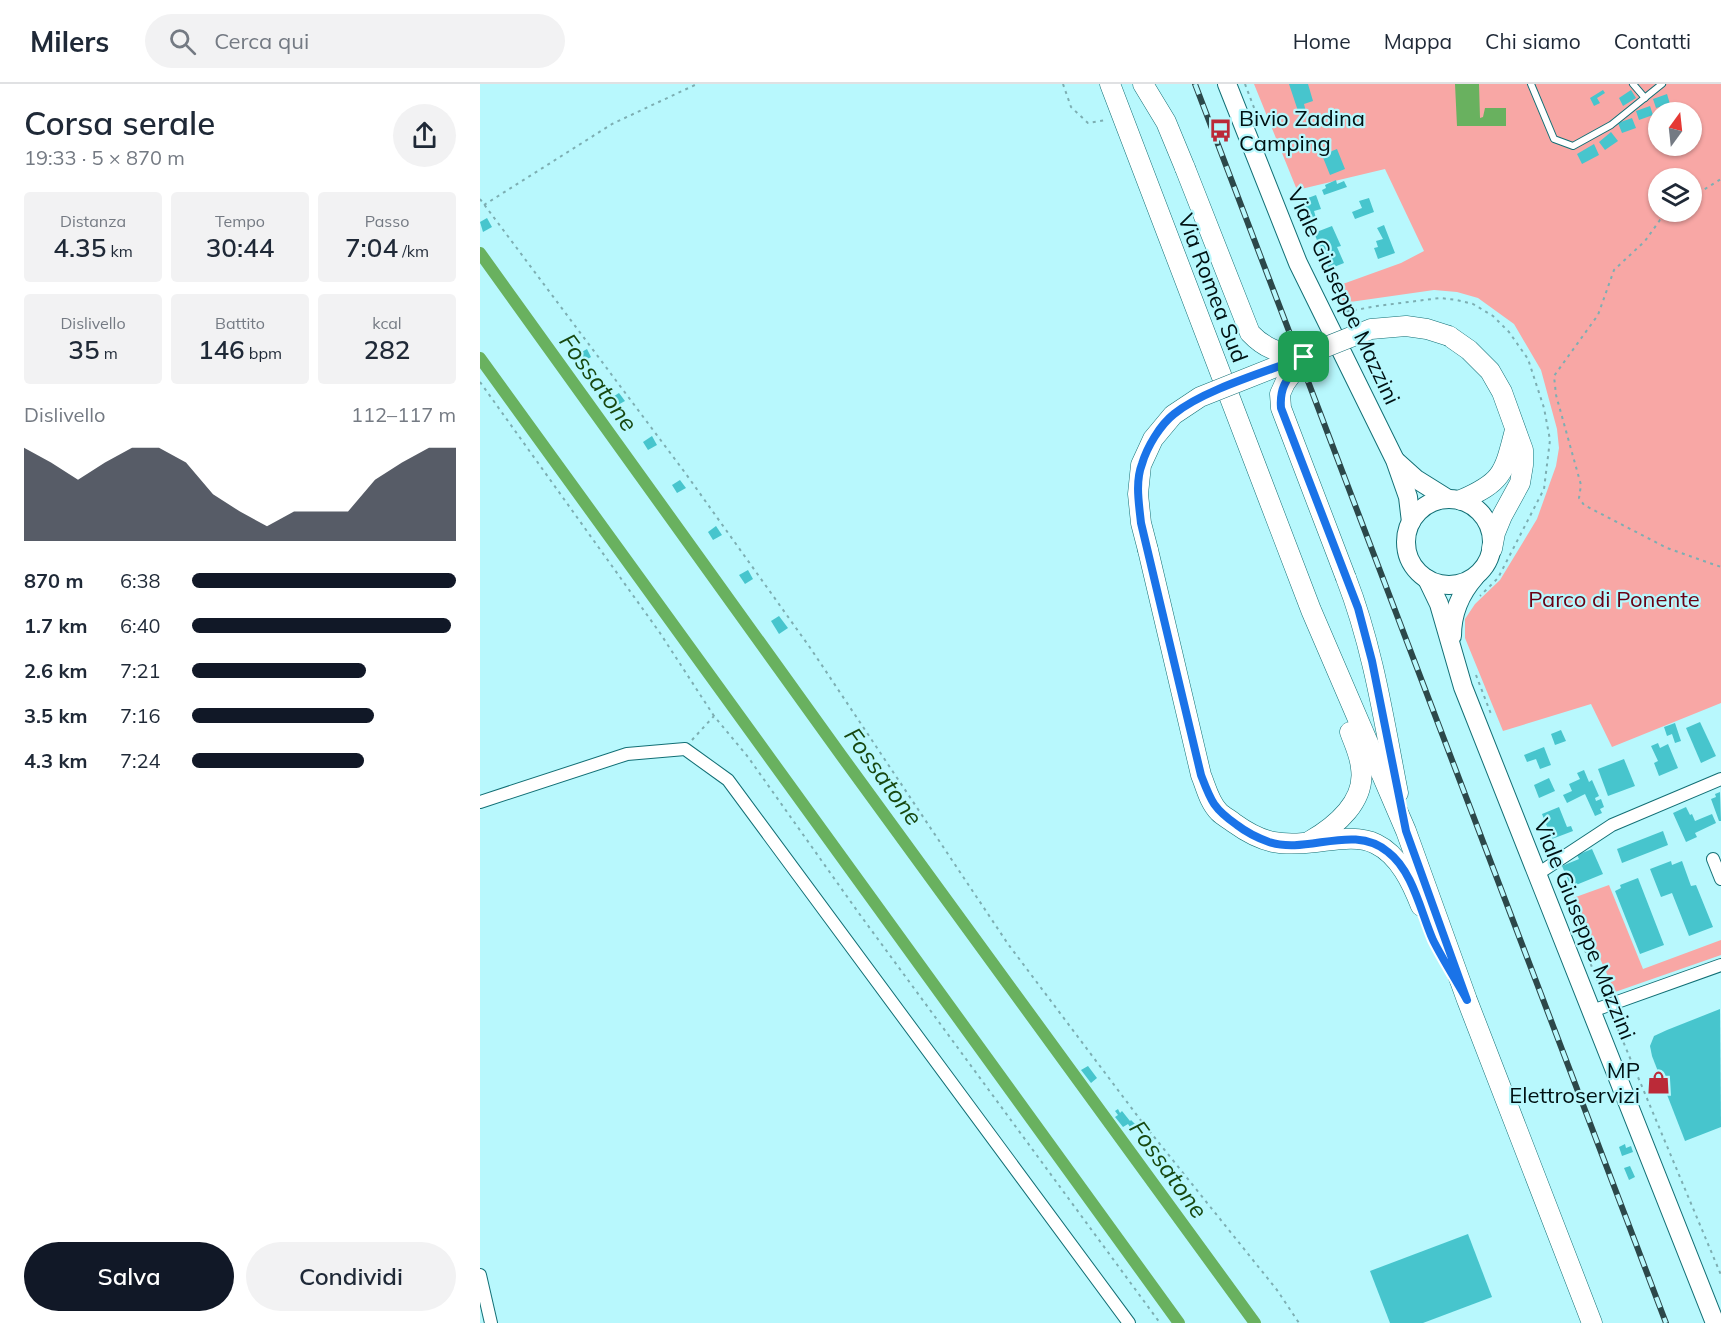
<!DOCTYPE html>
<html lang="it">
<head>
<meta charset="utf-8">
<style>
	:root { --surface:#fff; --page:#f2f2f3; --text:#1f2937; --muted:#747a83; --line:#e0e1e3; --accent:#111827 }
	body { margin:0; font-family:Mulish,sans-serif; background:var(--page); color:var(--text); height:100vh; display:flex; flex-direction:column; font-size:22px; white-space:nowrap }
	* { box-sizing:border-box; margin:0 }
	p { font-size:20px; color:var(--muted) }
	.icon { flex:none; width:33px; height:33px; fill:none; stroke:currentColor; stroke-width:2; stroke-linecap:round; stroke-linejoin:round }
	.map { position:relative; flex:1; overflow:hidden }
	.sheet { display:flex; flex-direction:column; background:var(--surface); width:480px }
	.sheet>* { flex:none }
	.needle { width:39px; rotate:15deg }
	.controls { position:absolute; left:1168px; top:18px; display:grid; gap:12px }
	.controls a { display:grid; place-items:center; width:54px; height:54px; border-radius:50%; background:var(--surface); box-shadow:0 2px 4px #0004; font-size:30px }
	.pin { position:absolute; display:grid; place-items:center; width:51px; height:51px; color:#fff; margin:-26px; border-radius:12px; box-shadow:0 3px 9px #0006 }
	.round { display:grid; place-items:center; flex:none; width:63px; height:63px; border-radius:32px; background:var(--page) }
	.overview { display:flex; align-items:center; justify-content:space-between; height:102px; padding:0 24px }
	h1 { font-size:33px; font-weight:600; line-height:45px }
	.stats { display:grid; grid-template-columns:repeat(3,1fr); gap:9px; height:102px; padding:6px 24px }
	.stats div { display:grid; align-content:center; border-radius:6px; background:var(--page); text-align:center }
	.stats b { font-size:26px; font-weight:600 }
	.stats small { font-size:16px; font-weight:400 }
	.stats p { font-size:16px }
	.chart { height:168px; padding:12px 24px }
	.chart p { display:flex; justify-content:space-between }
	.chart svg { width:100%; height:108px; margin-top:6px; fill:var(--accent); opacity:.7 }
	.action { display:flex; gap:12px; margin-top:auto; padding:12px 24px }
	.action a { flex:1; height:69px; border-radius:36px; background:var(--accent); color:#fff; font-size:24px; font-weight:600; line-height:69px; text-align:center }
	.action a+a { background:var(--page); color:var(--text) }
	ul { padding:0 24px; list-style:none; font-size:20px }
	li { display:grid; grid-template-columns:96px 72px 1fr; align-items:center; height:45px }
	li i { height:15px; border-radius:8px; background:var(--accent) }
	header { display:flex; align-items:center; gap:36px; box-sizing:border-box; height:84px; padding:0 30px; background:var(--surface); border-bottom:2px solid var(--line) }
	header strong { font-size:28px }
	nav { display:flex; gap:33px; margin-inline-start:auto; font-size:21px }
	.search { width:420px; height:54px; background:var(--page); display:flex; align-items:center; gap:15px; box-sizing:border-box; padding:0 21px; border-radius:33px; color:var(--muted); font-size:22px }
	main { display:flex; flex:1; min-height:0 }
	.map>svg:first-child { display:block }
</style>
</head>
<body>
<header>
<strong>Milers</strong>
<div class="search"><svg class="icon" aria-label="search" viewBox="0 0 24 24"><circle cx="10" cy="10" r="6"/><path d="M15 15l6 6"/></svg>Cerca qui</div>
<nav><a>Home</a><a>Mappa</a><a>Chi siamo</a><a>Contatti</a></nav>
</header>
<main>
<section class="sheet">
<div class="overview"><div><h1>Corsa serale</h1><p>19:33 · 5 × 870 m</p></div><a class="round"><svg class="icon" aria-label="share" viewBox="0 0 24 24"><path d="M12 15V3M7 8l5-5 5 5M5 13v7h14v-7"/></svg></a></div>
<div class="stats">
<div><p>Distanza</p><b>4.35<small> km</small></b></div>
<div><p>Tempo</p><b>30:44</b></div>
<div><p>Passo</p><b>7:04<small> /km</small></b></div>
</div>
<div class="stats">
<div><p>Dislivello</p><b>35<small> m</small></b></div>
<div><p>Battito</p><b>146<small> bpm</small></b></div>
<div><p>kcal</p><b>282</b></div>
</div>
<div class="chart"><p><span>Dislivello</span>112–117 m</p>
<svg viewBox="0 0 160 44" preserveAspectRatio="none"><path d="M0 44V6L10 12L20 19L30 12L40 6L50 6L60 12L70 25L80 32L90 38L100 32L110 32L120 32L130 19L140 12L150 6L160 6V44z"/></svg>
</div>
<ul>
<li><b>870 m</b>6:38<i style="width:100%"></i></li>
<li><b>1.7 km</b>6:40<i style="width:98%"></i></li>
<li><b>2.6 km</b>7:21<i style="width:66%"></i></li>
<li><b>3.5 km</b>7:16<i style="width:69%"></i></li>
<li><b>4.3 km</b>7:24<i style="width:65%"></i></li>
</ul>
<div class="action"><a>Salva</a><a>Condividi</a></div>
</section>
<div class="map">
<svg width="1241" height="1239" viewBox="0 0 1241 1239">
	<rect width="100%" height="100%" fill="#b8f8fd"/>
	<g fill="#f8a7a5" fill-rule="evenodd">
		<path d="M774,0H1241V619L1132,663L1111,620L1023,647L985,554V535L995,520L1020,496L1057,435L1076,382L1079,364L1077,345L1061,286L1034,240L998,214L977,208L954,206L863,219L860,201L921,179L944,167L905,85L817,106ZM1179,28H1212V62H1179ZM1179,94H1212V128H1179Z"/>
		<polygon points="1129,801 1163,885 1241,856 1241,871 1135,908 1093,814"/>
	</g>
	<polygon fill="#69b15f" points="975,0 999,0 1000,34 1003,33 1005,24 1026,24 1026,42 977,42"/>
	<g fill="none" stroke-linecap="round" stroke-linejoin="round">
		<g stroke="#69b15f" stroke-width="12">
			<polyline points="0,169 361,671 775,1239"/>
			<polyline points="0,274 699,1239"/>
		</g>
	</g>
	<g fill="#47c5cd">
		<polygon points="809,0 828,0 833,17 824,20 826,28 819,30"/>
		<polygon points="1123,6 1125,9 1117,14 1120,19 1114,22 1110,14"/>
		<polygon points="1151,6 1156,14 1143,22 1139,14"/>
		<polygon points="1187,10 1190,20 1176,24 1173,15"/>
		<polygon points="1170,22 1173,31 1159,36 1156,27"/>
		<polygon points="1152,34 1156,44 1142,49 1138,39"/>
		<polygon points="1131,48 1138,57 1125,66 1119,58"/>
		<polygon points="1114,60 1119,71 1102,80 1097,70"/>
		<polygon points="857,65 865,85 850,91 842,71"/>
		<polygon points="856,96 857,100 864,97 867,103 844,111 842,106 846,104 845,101"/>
		<polygon points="836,111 841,125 834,127 836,134 828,137 820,117"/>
		<polygon points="889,114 894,128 875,135 872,128 882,124 879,117"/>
		<polygon points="7,134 12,143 3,148 0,138"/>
		<polygon points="904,141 915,169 898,175 894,164 898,163 896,157 903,155 897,144"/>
		<polygon points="852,142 861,162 857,163 864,179 849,185 834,149"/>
		<polygon points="107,265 111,273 103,278 98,270"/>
		<polygon points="139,309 145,317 136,322 131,314"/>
		<polygon points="172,352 177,361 168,366 163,358"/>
		<polygon points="200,396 206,404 197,409 192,401"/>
		<polygon points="236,442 242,451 233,456 228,448"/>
		<polygon points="268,486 273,495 265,500 259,491"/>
		<polygon points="299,532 308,544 299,550 291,537"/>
		<polygon points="1220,638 1236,672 1221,679 1206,644"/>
		<polygon points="1195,639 1201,657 1195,659 1192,650 1187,652 1184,643"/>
		<polygon points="1081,646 1086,657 1075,661 1071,650"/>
		<polygon points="1178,659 1180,664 1188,660 1198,684 1179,692 1174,679 1178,677 1171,662"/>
		<polygon points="1064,663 1071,681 1060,685 1056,675 1047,678 1044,671"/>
		<polygon points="1144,675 1155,702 1128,712 1118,685"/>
		<polygon points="1104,686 1109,698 1112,696 1119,712 1115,714 1116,717 1121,715 1124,723 1120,725 1122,729 1115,732 1105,710 1087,719 1083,711 1092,707 1089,700 1100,695 1097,689"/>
		<polygon points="1069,694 1075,707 1059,714 1054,701"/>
		<polygon points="1240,708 1241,737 1239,737 1231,715 1236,713 1235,710"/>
		<polygon points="1079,723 1087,743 1091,742 1093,747 1072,755 1062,730"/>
		<polygon points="1206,723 1210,731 1212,730 1215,737 1232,730 1236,739 1215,749 1217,753 1206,758 1193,729"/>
		<polygon points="1183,747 1188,761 1142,779 1137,765"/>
		<polygon points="1112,765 1123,790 1091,803 1082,782 1099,775 1097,771"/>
		<polygon points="1191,777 1192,781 1202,777 1211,802 1216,801 1233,843 1209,852 1192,809 1181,813 1170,785"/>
		<polygon points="1158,794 1184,861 1160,870 1135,807 1141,804 1140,801"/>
		<polygon points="1240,925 1241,1043 1205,1057 1172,972 1170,962 1174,952 1187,946"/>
		<polygon points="608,982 617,994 611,999 601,986"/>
		<polygon points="638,1025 640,1029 642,1027 650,1037 651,1036 655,1040 650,1043 648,1040 643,1043 635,1033 638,1031 635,1027"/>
		<polygon points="1145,1060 1146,1064 1151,1062 1153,1068 1142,1072 1139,1063"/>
		<polygon points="1150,1082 1155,1093 1149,1096 1144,1084"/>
		<polygon points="988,1150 1012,1213 943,1239 910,1239 890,1187"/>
	</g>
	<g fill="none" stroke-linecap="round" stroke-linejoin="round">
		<defs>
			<g id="lane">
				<polyline points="1051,0 1074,55 1093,62 1131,41 1182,0"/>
				<polyline points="1153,0 1165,14"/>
			</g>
			<g id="street">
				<polyline points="0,718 147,670 205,665 248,696 649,1239"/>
				<polyline points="1233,775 1241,795"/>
				<polyline points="1056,791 1132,741 1241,695"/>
				<polyline points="1112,927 1241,881"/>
				<polyline points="0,1191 11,1239"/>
			</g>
			<g id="secondary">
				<polyline points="747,0 818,179 915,376 928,413 931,438"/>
				<polyline points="916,377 936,395 968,415"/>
				<circle cx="969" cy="458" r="43"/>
				<polyline points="947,495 959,520 983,603 1235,1239"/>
				<path d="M972,552C972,529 980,510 995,493"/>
			</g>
			<g id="primary">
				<polyline points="630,0 831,526 926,747 987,916 1112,1239"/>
				<polyline points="663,0 686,38 705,84"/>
				<polyline points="969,252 989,266 1010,287 1022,308 1043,366 1043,381 1040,399 1022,432 1015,449 1012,465"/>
				<path d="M981,416C1023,398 1024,389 1035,346"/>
				<path d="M668,466L721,691C726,703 729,718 739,728C743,732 749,735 754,739C783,760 801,762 836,758C855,756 878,751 896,760C919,771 932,799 941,822"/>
				<path d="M866,494C893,563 904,637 918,709"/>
				<path d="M830,757C856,742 886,717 881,684C880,671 874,659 870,648"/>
			</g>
		</defs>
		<use href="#lane" stroke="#126f75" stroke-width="8"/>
		<use href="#street" stroke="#126f75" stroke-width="14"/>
		<use href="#secondary" stroke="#126f75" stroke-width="20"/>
		<use href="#primary" stroke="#126f75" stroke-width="21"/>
		<g stroke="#7daeb2" stroke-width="2" stroke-dasharray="3 4.5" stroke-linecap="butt">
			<polyline points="583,0 591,23 608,39 626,36"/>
			<polyline points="765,0 781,42"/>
			<polyline points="1212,113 1241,95"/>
			<polyline points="0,115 206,390 331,565 528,860 659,1034 797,1206 819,1239"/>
			<polyline points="4,121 132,40 217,0"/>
			<polyline points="1193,128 1180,136 1165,157 1134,186 1118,231 1074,292 1076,311 1101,401 1099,414 1104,421 1187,464 1241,483"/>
			<polyline points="859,229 897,222 960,214 977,216 993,220 1013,232 1029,248 1048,275 1064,324 1070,356 1064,405 1018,494 1000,512"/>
			<polyline points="0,298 180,549 234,632"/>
			<polyline points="996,591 1011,630"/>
			<polyline points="212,656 234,632 268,673 378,828 680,1239"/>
			<polyline points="1102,859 1124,912"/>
			<polyline points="1132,931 1241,1191"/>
		</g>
		<use href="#lane" stroke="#fff" stroke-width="6"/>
		<use href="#street" stroke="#fff" stroke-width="12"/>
		<use href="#secondary" stroke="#fff" stroke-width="18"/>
		<use href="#primary" stroke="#fff" stroke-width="20"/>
		<defs>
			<polyline id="rail" points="715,0 1186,1239"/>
		</defs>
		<use href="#rail" stroke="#2c484a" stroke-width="6"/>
		<use href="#rail" stroke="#b8f8fd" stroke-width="4" stroke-dasharray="11" stroke-linecap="butt"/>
		<defs>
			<g id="primary-bridge">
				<path d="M705,84L770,249C787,267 800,268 824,273"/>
				<polyline points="824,273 805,299 800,310 801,324 866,494"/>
				<polyline points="668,466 661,439 658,410 661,381 673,355 693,331 720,313 891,245 926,242 947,245 969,252"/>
			</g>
		</defs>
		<use href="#primary-bridge" stroke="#126f75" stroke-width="21" stroke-linecap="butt"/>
		<use href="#primary-bridge" stroke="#fff" stroke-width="20"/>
	</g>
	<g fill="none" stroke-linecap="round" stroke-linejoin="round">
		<defs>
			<path id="route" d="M824,273C810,292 799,300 801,324L878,524L892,577L926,747L987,916C976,896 963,876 953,856C941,829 933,787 908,768C873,739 828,771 789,758C778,754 766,748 757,741C733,724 731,717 721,691L661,439C659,420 655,398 662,380C667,363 680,341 694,330C725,305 786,288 824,273Z"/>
		</defs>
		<use href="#route" stroke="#fff" stroke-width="12"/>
		<use href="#route" stroke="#1a73e8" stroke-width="8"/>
	</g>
	<defs>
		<symbol id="bus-bare" viewBox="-9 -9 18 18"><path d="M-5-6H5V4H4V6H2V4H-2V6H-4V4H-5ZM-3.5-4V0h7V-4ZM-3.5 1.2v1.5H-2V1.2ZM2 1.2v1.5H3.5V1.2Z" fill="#bb2a38" stroke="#b8f8fd" stroke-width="2.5" paint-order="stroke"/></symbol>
		<symbol id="shop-bare" viewBox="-9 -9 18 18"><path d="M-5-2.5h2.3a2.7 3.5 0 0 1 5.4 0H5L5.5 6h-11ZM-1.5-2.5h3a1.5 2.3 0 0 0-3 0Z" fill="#bb2a38" stroke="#b8f8fd" stroke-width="2.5" paint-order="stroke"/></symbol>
	</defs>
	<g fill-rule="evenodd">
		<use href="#bus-bare" x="724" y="30" width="33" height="33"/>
		<use href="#shop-bare" x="1162" y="982" width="33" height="33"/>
	</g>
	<g text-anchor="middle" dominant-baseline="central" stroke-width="4.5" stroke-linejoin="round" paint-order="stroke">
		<g font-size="22" fill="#001113" stroke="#b8f8fd" text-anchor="start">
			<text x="759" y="34">Bivio Zadina<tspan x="759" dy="25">Camping</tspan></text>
			<text x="1160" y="986" text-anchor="end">MP<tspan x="1160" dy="25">Elettroservizi</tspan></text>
		</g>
		<g font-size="22" fill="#001113" stroke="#b8f8fd">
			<text transform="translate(733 204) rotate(69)">Via Romea Sud</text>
			<text transform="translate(864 212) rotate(65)">Viale Giuseppe Mazzini</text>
			<text transform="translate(1105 845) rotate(68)">Viale Giuseppe Mazzini</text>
		</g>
		<g font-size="22" fill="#690013" stroke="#b8f8fd">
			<text x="1134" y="515">Parco di Ponente</text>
		</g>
		<g font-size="24" font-style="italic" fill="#174811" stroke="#b8f8fd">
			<text transform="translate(119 298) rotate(54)">Fossatone</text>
			<text transform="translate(404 692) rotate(54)">Fossatone</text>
			<text transform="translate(689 1085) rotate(54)">Fossatone</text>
		</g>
	</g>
</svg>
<div class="controls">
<a><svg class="needle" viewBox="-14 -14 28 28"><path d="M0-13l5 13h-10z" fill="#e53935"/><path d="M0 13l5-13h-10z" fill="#747a83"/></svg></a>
<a><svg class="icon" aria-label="layers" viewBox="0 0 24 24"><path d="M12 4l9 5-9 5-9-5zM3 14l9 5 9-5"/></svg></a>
</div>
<div class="pin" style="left:824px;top:273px;background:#1e9e55"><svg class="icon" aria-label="arrive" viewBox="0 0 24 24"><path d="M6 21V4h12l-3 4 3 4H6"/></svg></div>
</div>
</main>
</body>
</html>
